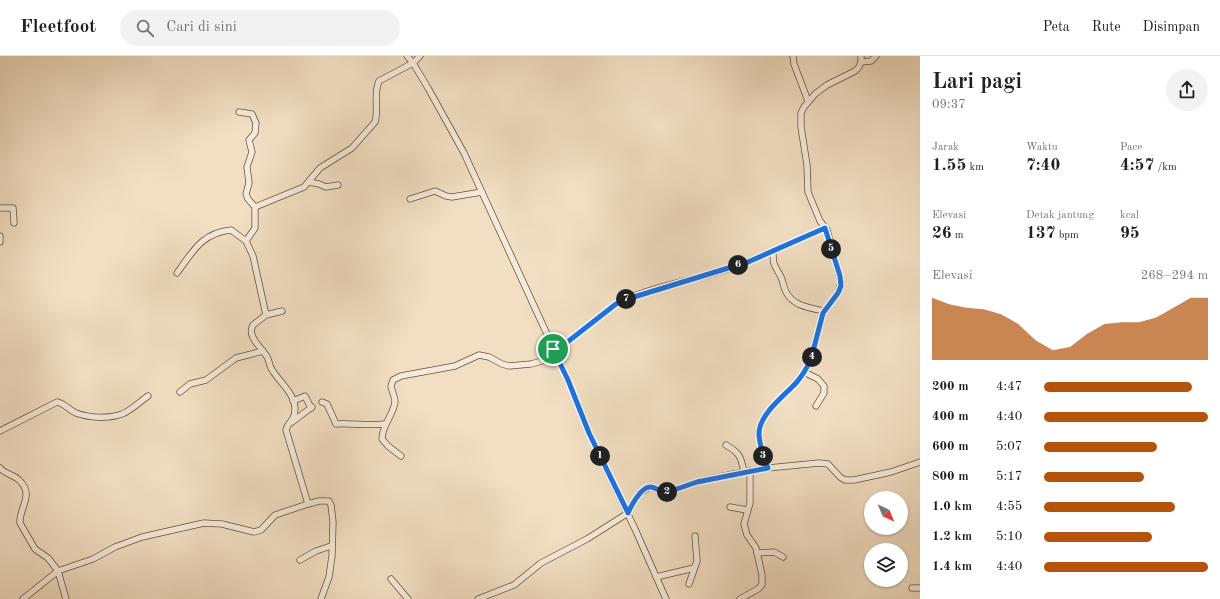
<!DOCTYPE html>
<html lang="id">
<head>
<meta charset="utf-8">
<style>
	:root { --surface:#fff; --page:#f2f2f2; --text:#202124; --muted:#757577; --line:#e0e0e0; --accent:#b45309 }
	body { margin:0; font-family:"Old Standard TT",serif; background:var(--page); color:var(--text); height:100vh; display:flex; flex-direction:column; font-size:15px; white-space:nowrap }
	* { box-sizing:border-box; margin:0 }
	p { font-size:13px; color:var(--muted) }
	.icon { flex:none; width:22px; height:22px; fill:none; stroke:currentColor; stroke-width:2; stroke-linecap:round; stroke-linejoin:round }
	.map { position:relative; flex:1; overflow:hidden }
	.panel { display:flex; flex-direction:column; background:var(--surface); width:300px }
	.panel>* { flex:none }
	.needle { width:26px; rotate:136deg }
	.buttons { position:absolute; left:864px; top:435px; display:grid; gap:8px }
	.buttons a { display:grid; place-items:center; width:44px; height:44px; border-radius:50%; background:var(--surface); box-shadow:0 1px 3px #0004; font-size:20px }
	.pin { position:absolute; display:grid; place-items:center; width:34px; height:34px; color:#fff; margin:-17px; border:2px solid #fff; border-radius:50%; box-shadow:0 1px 4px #0007 }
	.km { position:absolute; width:20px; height:20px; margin:-10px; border-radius:50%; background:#222; color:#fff; font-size:11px; line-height:20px; text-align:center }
	.round { display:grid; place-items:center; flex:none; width:42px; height:42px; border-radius:21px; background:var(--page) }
	.summary { display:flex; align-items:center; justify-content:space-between; height:68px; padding:0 12px }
	h1 { font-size:22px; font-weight:700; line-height:30px }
	.figures { display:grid; grid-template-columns:repeat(3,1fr); gap:6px; height:68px; padding:4px 12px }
	.figures div { display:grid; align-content:center }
	.figures b { font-size:17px; font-weight:700 }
	.figures small { font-size:11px; font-weight:400 }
	.figures p { font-size:11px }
	.chart { height:112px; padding:8px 12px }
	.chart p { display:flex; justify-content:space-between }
	.chart svg { width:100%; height:72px; margin-top:4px; fill:var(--accent); opacity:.7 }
	ul { padding:0 12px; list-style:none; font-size:13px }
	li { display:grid; grid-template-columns:64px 48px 1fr; align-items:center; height:30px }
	li i { height:10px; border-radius:5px; background:var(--accent) }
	header { display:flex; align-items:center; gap:24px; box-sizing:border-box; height:56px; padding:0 20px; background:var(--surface); border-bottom:1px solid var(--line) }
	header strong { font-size:19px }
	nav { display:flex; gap:22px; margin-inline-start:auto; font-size:14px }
	.search { width:280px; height:36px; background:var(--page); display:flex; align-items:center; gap:10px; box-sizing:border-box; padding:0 14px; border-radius:22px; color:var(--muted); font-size:15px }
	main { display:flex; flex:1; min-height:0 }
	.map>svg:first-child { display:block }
</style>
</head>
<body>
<header>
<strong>Fleetfoot</strong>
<div class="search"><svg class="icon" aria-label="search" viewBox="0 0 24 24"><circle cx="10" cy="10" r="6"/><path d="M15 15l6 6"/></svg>Cari di sini</div>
<nav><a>Peta</a><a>Rute</a><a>Disimpan</a></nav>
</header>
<main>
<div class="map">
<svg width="920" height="543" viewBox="0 0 920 543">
	<rect width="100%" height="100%" fill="#f2dfc3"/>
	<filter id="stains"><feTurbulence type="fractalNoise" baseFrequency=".005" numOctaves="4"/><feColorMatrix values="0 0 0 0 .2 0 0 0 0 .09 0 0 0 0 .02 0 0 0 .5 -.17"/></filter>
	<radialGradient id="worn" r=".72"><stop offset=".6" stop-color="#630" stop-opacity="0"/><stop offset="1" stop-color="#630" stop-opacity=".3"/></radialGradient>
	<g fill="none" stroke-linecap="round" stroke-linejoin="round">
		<defs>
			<g id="minor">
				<polyline points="407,0 413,7 428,32 464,97 568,324 589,377 635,473 666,543"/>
				<polyline points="793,0 794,8 808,45"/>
				<polyline points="861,6 871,5 876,0"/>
				<path d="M239,56L252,58L256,67L255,77L249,84L252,96L247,111L249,127L246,138L248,143L255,151L304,131L320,112L352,92L375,66C379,53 373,38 379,25L413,7L420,0"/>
				<polyline points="309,126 319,128 326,131 338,129"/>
				<polyline points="410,143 435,135 446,140 452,141 482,136"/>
				<path d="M255,151V172L246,185L253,200L266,259L253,269C247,280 259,289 265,298C269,302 269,308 271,312C278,325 294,336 295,352C295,366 288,365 286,374L308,448L319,445H329L331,449L333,466L332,500L329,521L321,543"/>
				<polyline points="0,152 13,152 14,167"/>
				<polyline points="0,180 0,186"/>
				<polyline points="773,195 825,172"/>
				<path d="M177,217C193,195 202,177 231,174L246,185"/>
				<polyline points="266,259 282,255"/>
				<path d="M553,293L561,291L616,248C649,231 686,226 721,215C739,210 756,202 773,195C773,210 774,208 781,221C783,226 784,232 786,236C793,250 810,252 824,255"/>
				<polyline points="804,316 818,323 824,330 824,337 816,350"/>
				<polyline points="180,336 190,328 206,324 236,302 263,295"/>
				<polyline points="293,345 305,340 311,352"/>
				<path d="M322,346L327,348L336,368C352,367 368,370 384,368"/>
				<polyline points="292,366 312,351"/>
				<path d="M0,375L57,346C64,347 69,354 76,357C89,362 109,363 122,358C129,356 142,344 148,340"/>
				<path d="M726,389C740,397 741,401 744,416"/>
				<path d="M401,400L388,390L382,383C382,369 393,360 395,346C395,340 392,336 391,330L393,324L401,320L455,310L479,299L489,301L502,308L509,310L531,308L556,301"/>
				<path d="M0,412C5,418 14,419 19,424C35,439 19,451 20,467L35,493L48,502L58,515L66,543"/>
				<path d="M768,412C764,402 760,391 759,379C758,359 784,340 796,327C802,320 807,312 811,303L823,257L838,237L841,226L827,174L820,165L808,136L807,109L801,71V57L804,51L815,38L827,29L855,15L859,11L861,6V0"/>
				<polyline points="730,451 747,454"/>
				<polyline points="757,497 774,496 783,501"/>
				<polyline points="300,504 316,495 331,490"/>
				<polyline points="656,521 694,512"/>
				<polyline points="391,523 408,543"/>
				<polyline points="689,528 697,505 695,480"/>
				<polyline points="912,532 920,532"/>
				<polyline points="23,543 58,515 93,503 115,491 142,481 204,467 222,468 254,476 261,474 275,459 308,448"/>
				<polyline points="478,543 514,529 541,507 587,483 606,471 628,457 633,447 640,437 648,432 651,431 665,437 697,426 733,418 768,412 819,407 828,408 840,421 845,424 854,424 891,416 920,406"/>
				<polyline points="740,543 758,533 762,529 762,519 756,492 747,479 744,468 750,447 750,415"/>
			</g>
		</defs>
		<use href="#minor" stroke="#605341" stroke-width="7"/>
		<use href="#minor" stroke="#f7ead8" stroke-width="5.5"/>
	</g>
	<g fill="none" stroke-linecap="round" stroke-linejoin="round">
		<defs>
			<path id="route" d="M825,172L840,220L841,230L838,237L823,257L811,303C807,312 802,320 796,327C784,340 758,359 759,379C760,391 764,402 768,412L697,426L665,437C661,435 654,431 650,431C641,431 631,450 628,457L589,377L568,324L553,293L561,291L616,248L624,244L748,206Z"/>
		</defs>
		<use href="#route" stroke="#fff" stroke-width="8"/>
		<use href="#route" stroke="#1a73e8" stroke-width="5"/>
	</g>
	<rect width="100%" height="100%" filter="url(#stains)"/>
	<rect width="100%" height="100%" fill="url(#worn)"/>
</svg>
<div class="buttons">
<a><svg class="needle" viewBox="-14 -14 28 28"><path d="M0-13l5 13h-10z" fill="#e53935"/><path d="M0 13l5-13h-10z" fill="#757577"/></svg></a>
<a><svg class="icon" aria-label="layers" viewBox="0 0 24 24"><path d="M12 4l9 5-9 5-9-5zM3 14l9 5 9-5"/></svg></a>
</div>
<div class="pin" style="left:553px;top:293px;background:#1e9e55"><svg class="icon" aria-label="arrive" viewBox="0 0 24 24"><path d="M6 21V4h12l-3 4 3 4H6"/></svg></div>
<b class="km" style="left:600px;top:400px">1</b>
<b class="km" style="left:667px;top:436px">2</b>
<b class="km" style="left:763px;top:400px">3</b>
<b class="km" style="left:812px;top:301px">4</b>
<b class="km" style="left:831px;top:193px">5</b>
<b class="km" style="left:738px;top:209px">6</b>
<b class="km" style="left:626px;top:243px">7</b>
</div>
<section class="panel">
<div class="summary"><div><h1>Lari pagi</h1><p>09:37</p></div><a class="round"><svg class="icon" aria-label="share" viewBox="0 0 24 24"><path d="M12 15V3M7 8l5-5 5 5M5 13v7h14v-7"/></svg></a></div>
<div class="figures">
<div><p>Jarak</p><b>1.55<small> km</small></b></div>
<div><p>Waktu</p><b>7:40</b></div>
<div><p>Pace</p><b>4:57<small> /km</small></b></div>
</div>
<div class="figures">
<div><p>Elevasi</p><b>26<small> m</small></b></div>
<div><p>Detak jantung</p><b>137<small> bpm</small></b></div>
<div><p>kcal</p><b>95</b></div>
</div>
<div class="chart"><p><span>Elevasi</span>268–294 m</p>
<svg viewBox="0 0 160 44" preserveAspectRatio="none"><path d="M0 44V6L10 10L20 12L30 13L40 16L50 22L60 32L70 38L80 36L90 28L100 22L110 21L120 21L130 18L140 12L150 6L160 6V44z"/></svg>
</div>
<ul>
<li><b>200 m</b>4:47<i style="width:90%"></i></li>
<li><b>400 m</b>4:40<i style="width:100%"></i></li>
<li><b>600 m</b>5:07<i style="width:69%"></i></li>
<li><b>800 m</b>5:17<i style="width:61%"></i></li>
<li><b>1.0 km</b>4:55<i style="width:80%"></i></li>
<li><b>1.2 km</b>5:10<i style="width:66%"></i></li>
<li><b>1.4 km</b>4:40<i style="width:100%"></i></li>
</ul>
</section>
</main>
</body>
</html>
